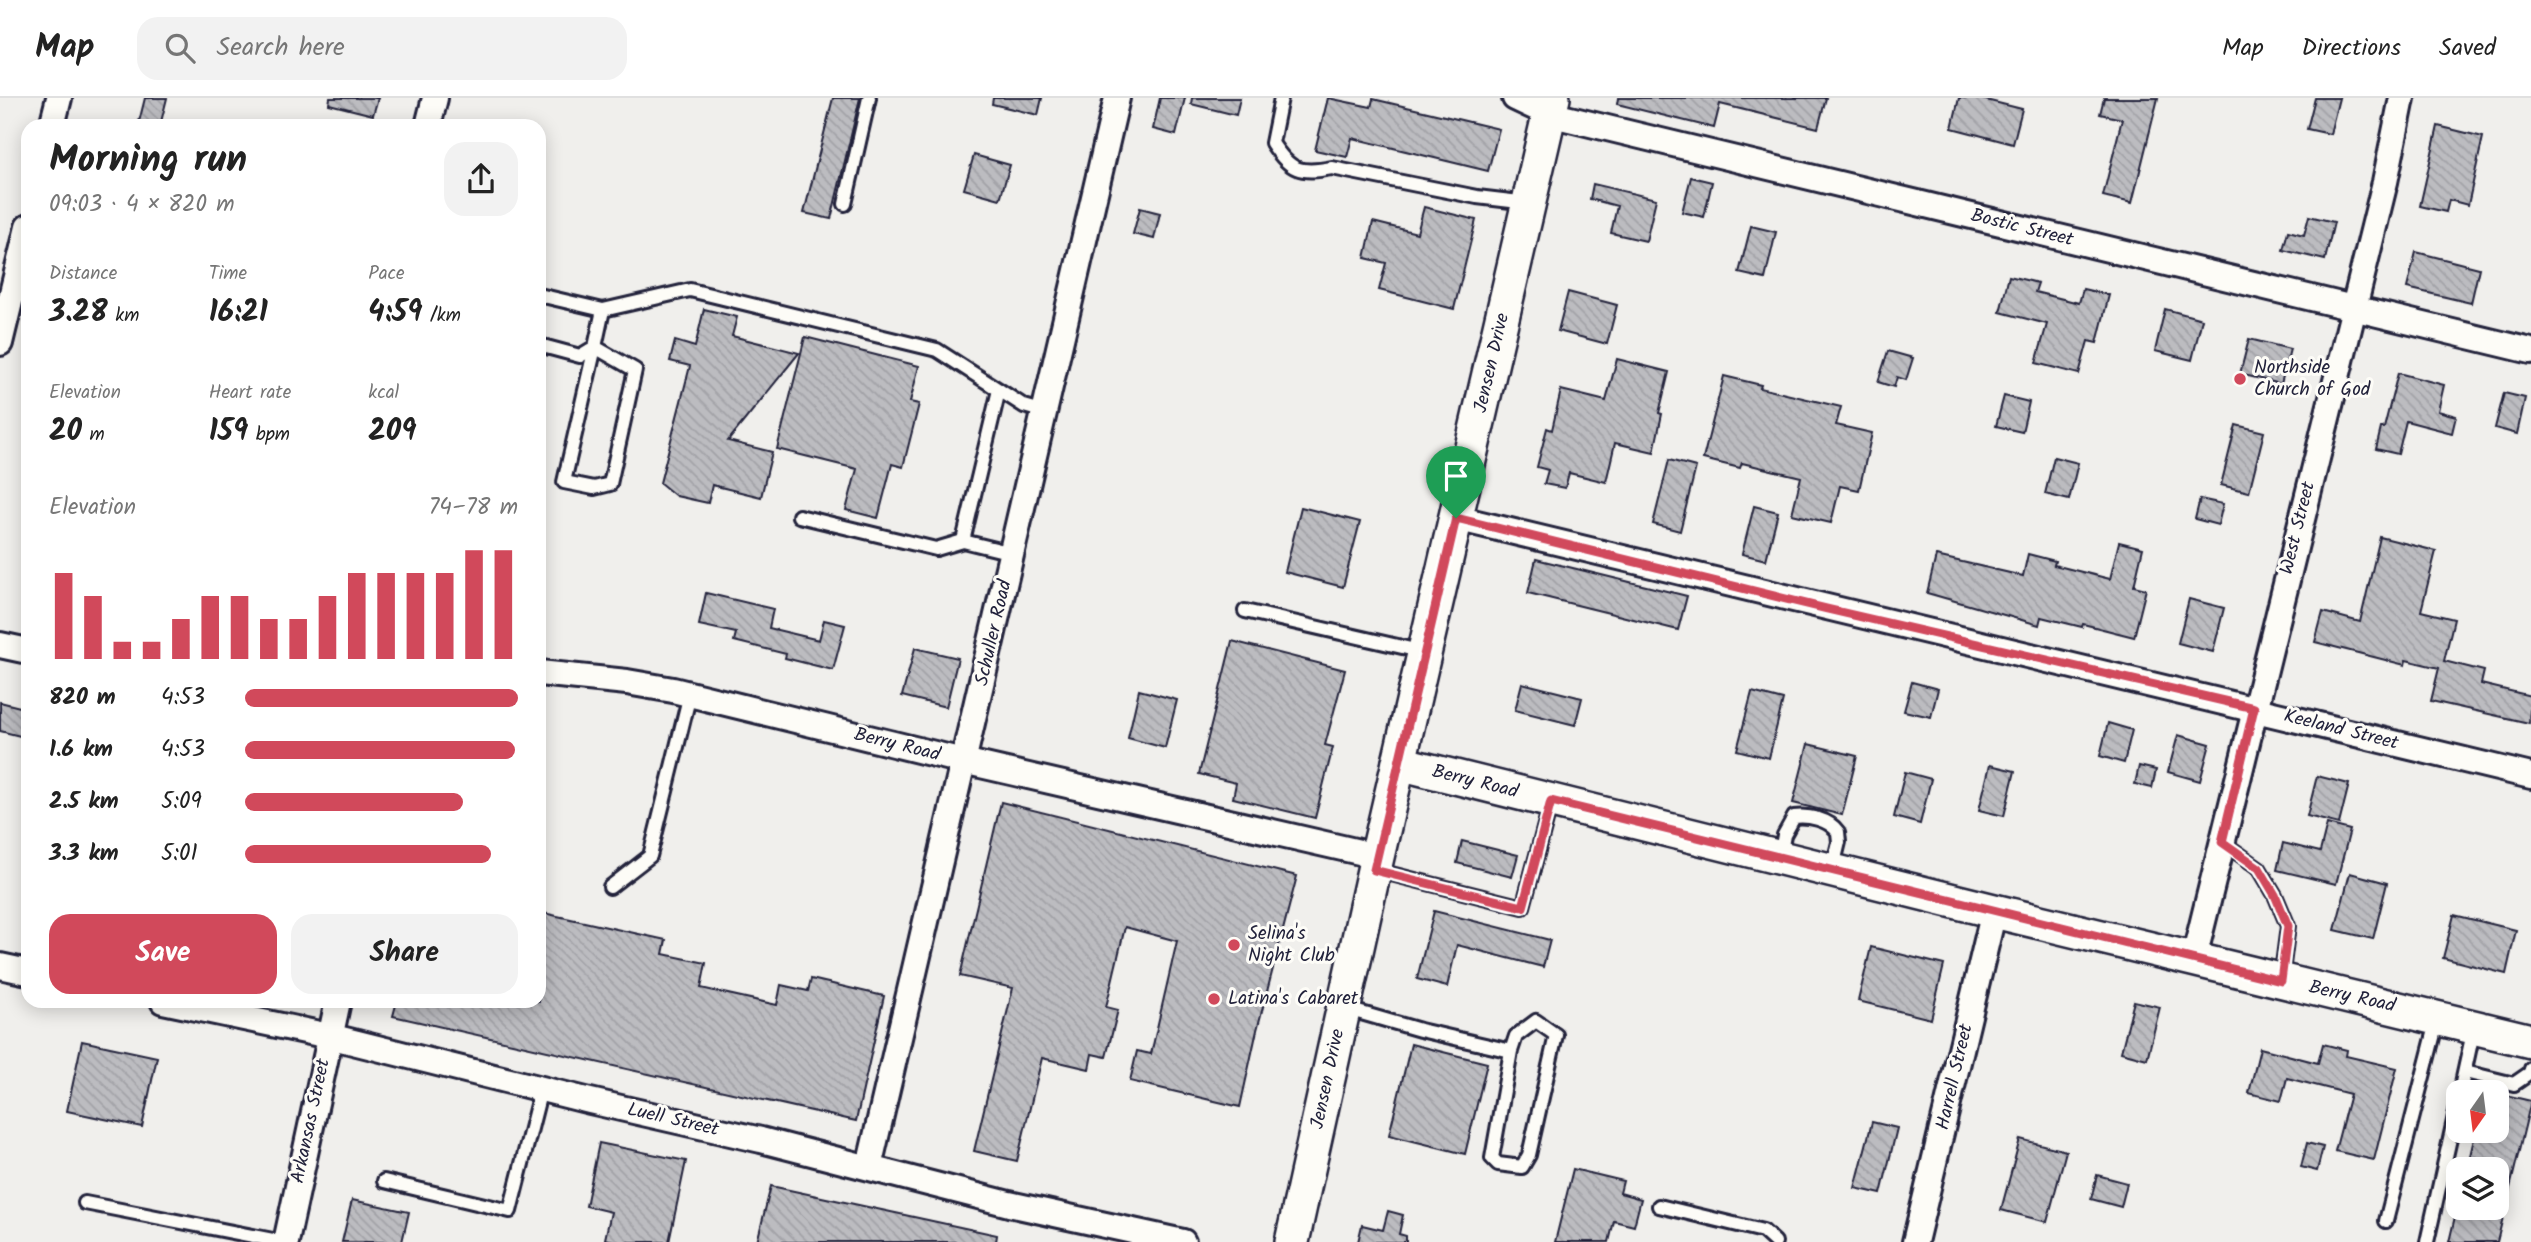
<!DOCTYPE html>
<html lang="en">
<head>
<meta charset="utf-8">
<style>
	:root { --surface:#fff; --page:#f2f2f2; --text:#222; --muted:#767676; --line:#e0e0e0; --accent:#d1495b }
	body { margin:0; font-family:Kalam,sans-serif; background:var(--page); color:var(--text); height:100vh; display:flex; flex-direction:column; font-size:26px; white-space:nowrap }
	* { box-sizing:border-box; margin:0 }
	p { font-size:23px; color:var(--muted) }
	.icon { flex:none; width:38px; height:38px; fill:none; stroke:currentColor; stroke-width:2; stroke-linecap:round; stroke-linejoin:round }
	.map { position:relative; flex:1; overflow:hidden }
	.details { position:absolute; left:21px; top:21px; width:525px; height:889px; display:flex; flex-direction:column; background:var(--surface); border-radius:21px; box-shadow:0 4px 18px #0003 }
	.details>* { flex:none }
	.needle { width:46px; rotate:194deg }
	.buttons { position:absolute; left:2446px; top:982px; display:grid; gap:14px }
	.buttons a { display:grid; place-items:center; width:63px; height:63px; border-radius:14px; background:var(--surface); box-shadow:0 4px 18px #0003; font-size:35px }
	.pin { position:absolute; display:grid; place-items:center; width:60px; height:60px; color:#fff; margin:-72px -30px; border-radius:50% 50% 50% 0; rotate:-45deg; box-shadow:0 0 7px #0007 }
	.pin .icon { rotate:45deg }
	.round { display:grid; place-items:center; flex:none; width:74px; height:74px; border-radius:21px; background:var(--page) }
	.summary { display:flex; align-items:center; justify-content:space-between; height:119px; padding:0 28px }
	h1 { font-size:38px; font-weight:700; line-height:52px }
	.stats { display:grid; grid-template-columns:repeat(3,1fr); gap:10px; height:119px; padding:7px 28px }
	.stats div { display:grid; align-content:center }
	.stats b { font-size:30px; font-weight:700 }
	.stats small { font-size:19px; font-weight:400 }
	.stats p { font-size:19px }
	.chart { height:196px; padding:14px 28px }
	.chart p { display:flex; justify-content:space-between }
	.chart svg { width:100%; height:126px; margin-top:7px; stroke:var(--accent); stroke-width:6 }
	.button { display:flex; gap:14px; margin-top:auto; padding:14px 28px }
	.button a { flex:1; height:80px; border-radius:21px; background:var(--accent); color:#fff; font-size:28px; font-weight:700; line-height:80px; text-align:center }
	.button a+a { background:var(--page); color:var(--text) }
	ul { padding:0 28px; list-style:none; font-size:23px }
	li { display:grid; grid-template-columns:112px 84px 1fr; align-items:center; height:52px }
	li i { height:18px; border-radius:9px; background:var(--accent) }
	header { display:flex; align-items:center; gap:42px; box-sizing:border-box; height:98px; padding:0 35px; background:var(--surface); border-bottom:2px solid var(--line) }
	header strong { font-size:33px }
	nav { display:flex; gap:38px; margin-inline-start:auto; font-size:24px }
	.search { width:490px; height:63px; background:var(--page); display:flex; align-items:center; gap:18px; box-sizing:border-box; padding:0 24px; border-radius:21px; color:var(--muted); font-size:26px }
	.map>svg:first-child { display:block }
</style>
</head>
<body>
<header>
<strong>Map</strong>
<div class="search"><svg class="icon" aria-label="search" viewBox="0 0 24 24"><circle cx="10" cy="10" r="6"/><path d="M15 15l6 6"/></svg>Search here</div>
<nav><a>Map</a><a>Directions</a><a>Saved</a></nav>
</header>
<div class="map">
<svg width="2531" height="1144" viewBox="0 0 2531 1144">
	<defs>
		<pattern id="building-back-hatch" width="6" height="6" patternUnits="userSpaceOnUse" patternTransform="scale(1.75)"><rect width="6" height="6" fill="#bcbcc0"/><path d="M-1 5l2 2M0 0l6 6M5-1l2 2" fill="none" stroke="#a1a1a6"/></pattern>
	</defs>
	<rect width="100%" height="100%" fill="#f0efec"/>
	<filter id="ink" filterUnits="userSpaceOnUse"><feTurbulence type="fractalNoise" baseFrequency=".0143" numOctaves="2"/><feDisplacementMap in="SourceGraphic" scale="14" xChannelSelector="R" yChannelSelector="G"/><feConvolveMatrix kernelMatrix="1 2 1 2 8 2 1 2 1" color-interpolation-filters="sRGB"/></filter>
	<g filter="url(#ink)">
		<g fill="url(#building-back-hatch)" stroke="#22223b" stroke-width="2">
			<polygon points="145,0 167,0 160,28 138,28"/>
			<polygon points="330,0 378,0 373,17 329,6"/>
			<polygon points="833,0 860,0 831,121 804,115"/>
			<polygon points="993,0 1042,0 1038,17 992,6"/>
			<polygon points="1160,0 1185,0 1176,37 1153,31"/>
			<polygon points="1192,0 1240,0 1236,17 1191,6"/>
			<polygon points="1328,0 1371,9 1373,1 1499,31 1488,73 1352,40 1347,59 1315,52"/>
			<polygon points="1618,0 1826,0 1818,30 1720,6 1714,30 1617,6"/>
			<polygon points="1959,0 1978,0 2022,11 2013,46 1952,30"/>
			<polygon points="2104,0 2158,0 2132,105 2103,98 2122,21 2100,16"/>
			<polygon points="2315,0 2339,0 2330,36 2307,31"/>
			<polygon points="2438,28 2483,39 2468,107 2449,102 2446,114 2420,108"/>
			<polygon points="974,57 1010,67 1000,101 964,91"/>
			<polygon points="1691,79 1712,84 1704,119 1682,114"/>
			<polygon points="1593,86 1656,101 1646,143 1611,135 1617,108 1590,101"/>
			<polygon points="1424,109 1476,122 1454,211 1379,192 1386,165 1365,160 1373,124 1417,135"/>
			<polygon points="1140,110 1160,115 1154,141 1133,136"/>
			<polygon points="2309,118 2334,124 2325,162 2283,152 2288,133 2304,137"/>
			<polygon points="1751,128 1776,134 1765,181 1739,175"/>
			<polygon points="2416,154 2479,170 2471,205 2407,190"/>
			<polygon points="2009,178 2038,185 2035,194 2079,205 2083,191 2109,197 2097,245 2088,243 2079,276 2036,265 2047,226 2000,214"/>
			<polygon points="1568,194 1617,207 1607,246 1558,233"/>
			<polygon points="704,211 737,219 732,238 799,255 728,343 772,354 761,399 712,387 708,405 676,398 660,385 690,268 670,263 675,243 695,249"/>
			<polygon points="2165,211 2202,221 2192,262 2155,253"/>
			<polygon points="805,239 919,268 910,304 919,306 903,369 892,366 878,420 846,412 857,371 777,351"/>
			<polygon points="2249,241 2290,251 2281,286 2240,276"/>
			<polygon points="1888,253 1913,260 1906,282 1897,279 1894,289 1878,284"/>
			<polygon points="1617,261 1669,274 1659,315 1662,316 1654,354 1615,345 1606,384 1569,375 1565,390 1544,386 1548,372 1537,369 1547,330 1552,332 1561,292 1606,303"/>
			<polygon points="2398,275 2444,287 2438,313 2456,318 2452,335 2406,323 2398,356 2376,351 2381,330 2384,330"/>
			<polygon points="1724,278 1761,287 1760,290 1841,309 1836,327 1872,335 1859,392 1840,388 1831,425 1792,416 1801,379 1742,365 1740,370 1703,361"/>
			<polygon points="2504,295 2525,300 2517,336 2495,330"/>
			<polygon points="2004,298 2029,304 2022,334 1996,328"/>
			<polygon points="2236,327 2264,334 2249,394 2221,387"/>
			<polygon points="2054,359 2078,365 2069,402 2045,396"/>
			<polygon points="1669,362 1696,369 1680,433 1653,426"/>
			<polygon points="2200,401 2223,406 2218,427 2195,421"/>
			<polygon points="1754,408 1778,414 1766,462 1742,456"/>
			<polygon points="1301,409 1360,424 1343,489 1285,474"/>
			<polygon points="2380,439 2436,453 2421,513 2454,521 2444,563 2484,573 2481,586 2531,598 2529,625 2431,603 2439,570 2406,562 2405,567 2315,544 2323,514 2360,524"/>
			<polygon points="2119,444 2143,450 2134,488 2146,491 2134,539 2083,526 2082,529 2041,519 2039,527 1927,495 1936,458 2023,478 2028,456 2055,463 2054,467 2110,481"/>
			<polygon points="1536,461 1687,498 1678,532 1528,495"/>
			<polygon points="706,495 773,511 769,530 819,542 824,522 845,527 833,572 785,560 786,556 734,543 736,535 699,527"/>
			<polygon points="2189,501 2224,510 2213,554 2178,545"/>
			<polygon points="1232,543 1345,572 1325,647 1333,649 1315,720 1233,700 1236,685 1199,676"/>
			<polygon points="915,550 958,560 946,609 902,598"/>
			<polygon points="1912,584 1938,591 1931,619 1904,613"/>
			<polygon points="1522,585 1582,600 1575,627 1515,612"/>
			<polygon points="1139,592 1177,602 1165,650 1128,640"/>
			<polygon points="1752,594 1783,602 1769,660 1737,652"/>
			<polygon points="0,604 28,611 28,640 0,633"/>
			<polygon points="2108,625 2132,632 2124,665 2100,658"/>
			<polygon points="2178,637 2210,646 2200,683 2168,674"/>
			<polygon points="1808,646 1857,658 1842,717 1793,705"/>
			<polygon points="1990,667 2015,673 2004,718 1979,712"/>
			<polygon points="2139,668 2156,672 2152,690 2135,686"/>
			<polygon points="1905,674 1931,681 1920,726 1894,719"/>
			<polygon points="2317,678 2349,686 2339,726 2307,718"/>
			<polygon points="1001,704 1297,778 1257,932 1240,1009 1130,983 1137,953 1151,956 1177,843 1125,829 1106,909 1118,912 1106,959 1092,956 1089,971 1042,960 1017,1063 974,1053 1013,890 960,878"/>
			<polygon points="2327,726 2350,732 2336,786 2277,772 2283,745 2320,754"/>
			<polygon points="1462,743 1518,757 1512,779 1457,765"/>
			<polygon points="2350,775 2387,785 2373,841 2335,832"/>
			<polygon points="1434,813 1550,842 1543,869 1457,847 1447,889 1417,881"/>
			<polygon points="539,814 666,842 663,856 706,865 701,890 777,907 781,887 808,893 811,881 884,898 856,1023 393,918 397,903 539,903"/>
			<polygon points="2454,817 2516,832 2506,876 2443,860"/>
			<polygon points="1871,849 1944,867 1931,921 1858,903"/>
			<polygon points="2134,903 2160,909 2147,961 2121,954"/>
			<polygon points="82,943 157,959 142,1029 67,1013"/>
			<polygon points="1411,946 1487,965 1465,1056 1389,1037"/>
			<polygon points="2323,946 2347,952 2346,958 2397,970 2374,1062 2335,1053 2350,996 2287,980 2281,1003 2249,995 2260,950 2318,965"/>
			<polygon points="2497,995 2531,1003 2497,1144 2449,1144 2457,1110 2497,1110 2497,1071 2467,1071 2476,1032 2497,1032"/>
			<polygon points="1872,1024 1897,1030 1881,1096 1855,1090"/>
			<polygon points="2020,1041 2066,1053 2047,1124 2001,1112"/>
			<polygon points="599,1045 686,1063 669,1144 619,1144 605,1141 611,1114 586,1108"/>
			<polygon points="2307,1045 2323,1049 2317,1073 2301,1069"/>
			<polygon points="1573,1071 1623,1083 1620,1095 1641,1101 1634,1128 1614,1123 1609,1144 1555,1144"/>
			<polygon points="2097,1077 2127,1085 2121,1109 2091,1101"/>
			<polygon points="771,1088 997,1137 996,1144 757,1144"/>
			<polygon points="352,1102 409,1114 402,1144 342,1144"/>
			<polygon points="1388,1113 1403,1117 1399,1136 1406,1138 1406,1144 1358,1144 1362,1127 1383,1132"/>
		</g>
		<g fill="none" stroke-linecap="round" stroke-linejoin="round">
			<defs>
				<g id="lane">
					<path d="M1281,0L1272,45C1290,73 1300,76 1332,70L1477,99L1528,105"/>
					<polyline points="845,106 869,0"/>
					<polyline points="539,197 603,212 690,192 937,252 1024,308 1045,314"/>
					<polyline points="539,247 580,258 595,249 603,212"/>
					<polygon points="595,249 635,272 610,386 594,390 564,384"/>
					<polyline points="799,418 936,451 963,443 1012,455"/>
					<polyline points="963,443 999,292"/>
					<polyline points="1245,513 1424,554"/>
					<polyline points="2222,744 2259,770 2275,797 2288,828 2281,882"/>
					<path d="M1780,759L1784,737L1794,719C1808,717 1829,721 1838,734L1839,744L1832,773"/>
					<polyline points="1375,772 1523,809 1551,704"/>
					<polyline points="610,789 650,758 690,596"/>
					<polyline points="1344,910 1420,932 1511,953 1492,1060 1498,1066 1522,1069 1529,1057 1556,937 1536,923 1516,938 1511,953"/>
					<polyline points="2465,974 2514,986 2530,975 2531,971"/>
					<polyline points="2460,994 2474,930"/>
					<polyline points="384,1083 510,1113 541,991"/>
					<polyline points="85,1105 283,1144"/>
					<polyline points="1659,1108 1763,1133 1775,1144"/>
					<polyline points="2386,1123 2438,920"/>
					<polyline points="2427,1144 2459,1000"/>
				</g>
				<g id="street">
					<polyline points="1515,0 1549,16 2531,253"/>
					<polyline points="52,28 59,0"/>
					<polyline points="428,28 435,0"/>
					<polyline points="0,245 28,129"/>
					<polyline points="1456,420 2531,678"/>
					<polyline points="0,547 28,553"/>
					<polyline points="539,575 627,584 673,592 963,663 1377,758"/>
					<polyline points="2194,860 2385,84 2402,0"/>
					<polyline points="0,868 28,874"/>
					<polyline points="163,903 329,938 590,1003 761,1042 1009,1106 1183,1144"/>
					<polyline points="869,1069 1117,0"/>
					<polyline points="286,1144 338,903"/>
					<polyline points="1915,1144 1994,813"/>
				</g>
				<g id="secondary">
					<polyline points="1399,665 1994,813 2531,943"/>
					<polyline points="1292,1144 1374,772 1553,0"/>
				</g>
			</defs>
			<use href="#lane" stroke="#22223b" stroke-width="18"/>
			<use href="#street" stroke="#22223b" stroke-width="30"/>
			<use href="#secondary" stroke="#22223b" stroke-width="38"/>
			<use href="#lane" stroke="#fdfcf7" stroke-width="12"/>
			<use href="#street" stroke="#fdfcf7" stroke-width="24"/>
			<use href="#secondary" stroke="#fdfcf7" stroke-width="33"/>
		</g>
	</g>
	<g fill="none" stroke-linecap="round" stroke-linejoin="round" filter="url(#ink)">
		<defs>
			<polygon id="route" points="1456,420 1827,511 2254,610 2222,744 2259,770 2275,797 2288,828 2281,883 1551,703 1523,809 1374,772"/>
		</defs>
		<use href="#route" stroke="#fff" stroke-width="14"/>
		<use href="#route" stroke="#d1495b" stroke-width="9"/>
	</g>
	<g fill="#d1495b" stroke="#fdfcf7" stroke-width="2.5">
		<circle cx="2240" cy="281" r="7"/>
		<circle cx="1234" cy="847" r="7"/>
		<circle cx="1214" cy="901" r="7"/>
	</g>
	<g text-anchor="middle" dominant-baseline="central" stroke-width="6" stroke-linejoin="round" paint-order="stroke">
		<g font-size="19" fill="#22223b" stroke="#fdfcf7">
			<text transform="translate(2022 130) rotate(14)">Bostic Street</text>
			<text transform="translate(1492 265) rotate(-77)">Jensen Drive</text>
			<text transform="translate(2298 430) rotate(-76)">West Street</text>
			<text transform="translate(994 535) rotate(-77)">Schuller Road</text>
			<text transform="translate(2341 632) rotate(14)">Keeland Street</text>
			<text transform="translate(897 647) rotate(14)">Berry Road</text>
			<text transform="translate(1475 684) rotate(14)">Berry Road</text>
			<text transform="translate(2352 899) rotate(13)">Berry Road</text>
			<text transform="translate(1955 979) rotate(-77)">Harrell Street</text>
			<text transform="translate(1328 981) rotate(-78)">Jensen Drive</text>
			<text transform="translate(673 1022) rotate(13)">Luell Street</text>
			<text transform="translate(311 1023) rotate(-78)">Arkansas Street</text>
		</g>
		<g font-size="19" fill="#22223b" stroke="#fdfcf7" text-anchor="start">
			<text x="2254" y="270">Northside<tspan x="2254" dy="22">Church of God</tspan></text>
			<text x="1248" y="836">Selina's<tspan x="1248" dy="22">Night Club</tspan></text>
			<text x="1228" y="901">Latina's Cabaret</text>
		</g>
	</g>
</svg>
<div class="buttons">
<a><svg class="needle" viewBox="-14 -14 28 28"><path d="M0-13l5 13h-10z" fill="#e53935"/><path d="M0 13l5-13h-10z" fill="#767676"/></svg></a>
<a><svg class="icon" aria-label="layers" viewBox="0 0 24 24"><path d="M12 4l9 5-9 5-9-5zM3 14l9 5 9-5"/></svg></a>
</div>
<div class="pin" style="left:1456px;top:420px;background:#1e9e55"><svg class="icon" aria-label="arrive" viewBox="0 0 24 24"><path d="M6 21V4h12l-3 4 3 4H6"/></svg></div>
<section class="details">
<div class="summary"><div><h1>Morning run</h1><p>09:03 · 4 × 820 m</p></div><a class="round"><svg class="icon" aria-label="share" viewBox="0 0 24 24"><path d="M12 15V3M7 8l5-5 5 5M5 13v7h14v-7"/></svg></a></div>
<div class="stats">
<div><p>Distance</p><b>3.28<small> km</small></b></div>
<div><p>Time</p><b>16:21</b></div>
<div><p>Pace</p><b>4:59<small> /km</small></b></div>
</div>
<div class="stats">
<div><p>Elevation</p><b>20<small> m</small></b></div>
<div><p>Heart rate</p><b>159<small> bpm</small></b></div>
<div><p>kcal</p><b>209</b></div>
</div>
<div class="chart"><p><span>Elevation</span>74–78 m</p>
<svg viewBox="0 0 160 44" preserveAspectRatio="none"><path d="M5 44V14M15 44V22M25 44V38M35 44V38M45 44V30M55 44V22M65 44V22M75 44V30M85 44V30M95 44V22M105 44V14M115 44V14M125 44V14M135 44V14M145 44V6M155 44V6"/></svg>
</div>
<ul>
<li><b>820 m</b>4:53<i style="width:100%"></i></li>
<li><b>1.6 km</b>4:53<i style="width:99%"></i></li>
<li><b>2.5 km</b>5:09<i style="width:80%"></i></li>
<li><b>3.3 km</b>5:01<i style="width:90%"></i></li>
</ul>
<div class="button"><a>Save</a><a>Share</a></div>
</section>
</div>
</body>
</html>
